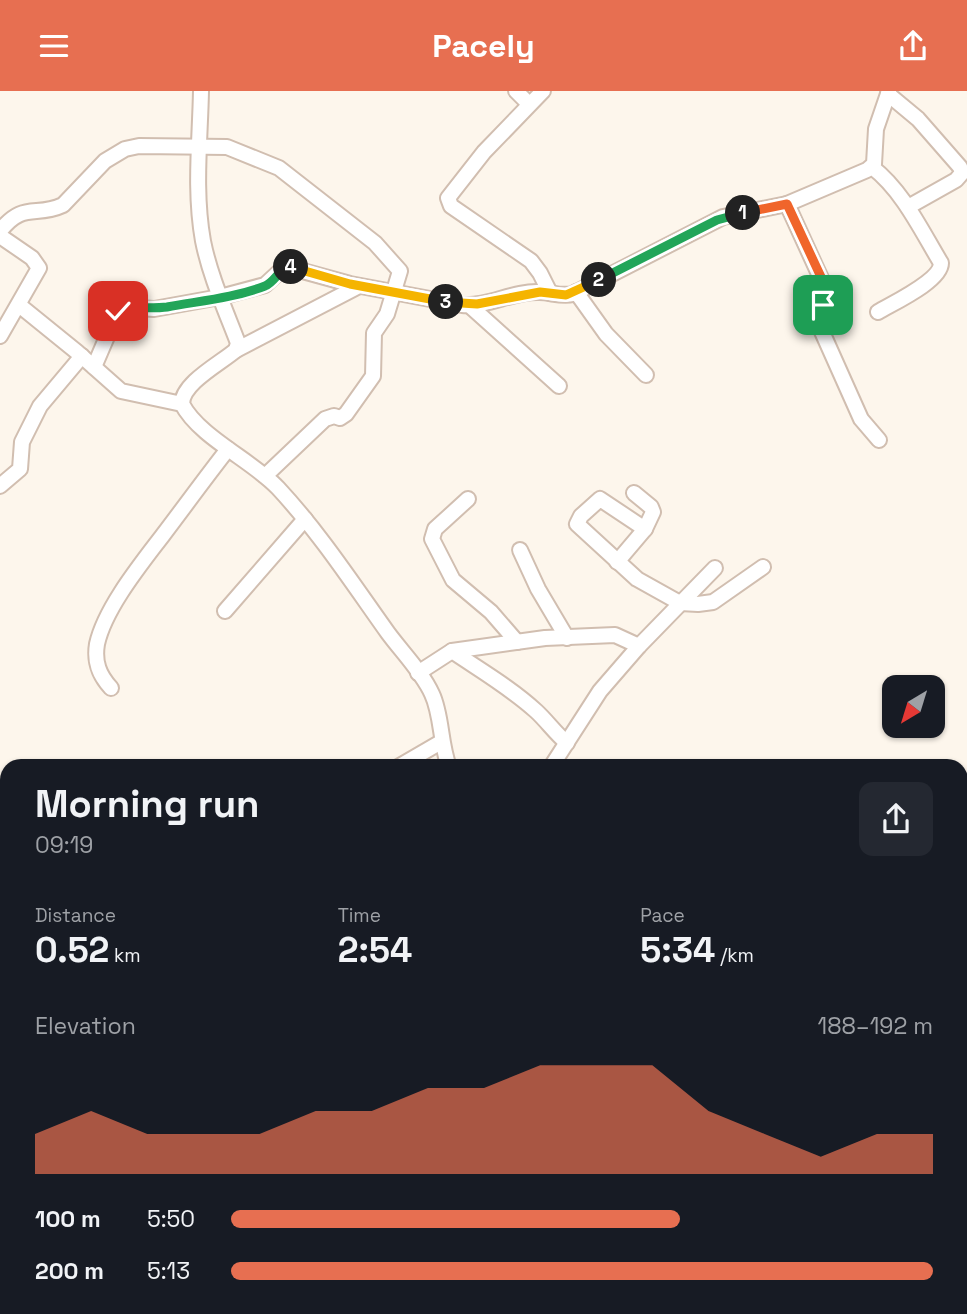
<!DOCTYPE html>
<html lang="en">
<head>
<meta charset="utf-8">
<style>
	:root { --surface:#171b24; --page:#242831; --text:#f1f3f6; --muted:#9ea1a6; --accent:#e76f51 }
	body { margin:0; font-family:"Space Grotesk",sans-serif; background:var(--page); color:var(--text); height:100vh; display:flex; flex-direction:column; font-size:26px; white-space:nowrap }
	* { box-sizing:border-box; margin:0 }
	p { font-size:23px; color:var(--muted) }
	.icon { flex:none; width:38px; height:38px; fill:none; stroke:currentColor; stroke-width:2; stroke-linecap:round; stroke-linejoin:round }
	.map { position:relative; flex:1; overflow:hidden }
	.details { position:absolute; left:0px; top:668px; width:968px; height:555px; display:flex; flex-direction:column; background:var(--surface); border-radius:21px 21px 0 0; box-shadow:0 2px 5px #0004 }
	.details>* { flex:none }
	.needle { width:46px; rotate:218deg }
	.controls { position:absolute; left:882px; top:584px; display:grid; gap:14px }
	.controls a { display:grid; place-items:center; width:63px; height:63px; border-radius:14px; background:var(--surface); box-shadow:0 2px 5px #0004; font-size:35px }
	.pin { position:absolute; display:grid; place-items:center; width:60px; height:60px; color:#fff; margin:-30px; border-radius:14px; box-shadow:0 4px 10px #0006 }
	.km { position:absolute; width:35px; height:35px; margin:-18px; border-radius:50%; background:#222; color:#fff; font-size:19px; line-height:35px; text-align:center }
	.round { display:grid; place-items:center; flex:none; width:74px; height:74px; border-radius:14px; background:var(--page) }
	.overview { display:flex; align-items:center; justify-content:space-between; height:119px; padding:0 35px }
	h1 { font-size:38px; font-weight:800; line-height:52px }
	.figures { display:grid; grid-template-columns:repeat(3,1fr); gap:10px; height:119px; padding:7px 35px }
	.figures div { display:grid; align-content:center }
	.figures b { font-size:35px; font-weight:800 }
	.figures small { font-size:19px; font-weight:400 }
	.figures p { font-size:19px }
	.chart { height:196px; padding:14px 35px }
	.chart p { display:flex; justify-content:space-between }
	.chart svg { width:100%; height:126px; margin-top:7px; fill:var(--accent); opacity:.7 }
	ul { padding:0 35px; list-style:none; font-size:23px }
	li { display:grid; grid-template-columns:112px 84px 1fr; align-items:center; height:52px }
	li i { height:18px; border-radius:9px; background:var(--accent) }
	header { display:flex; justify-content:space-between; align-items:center; height:91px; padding:0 35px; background:var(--accent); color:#fff; font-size:32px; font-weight:800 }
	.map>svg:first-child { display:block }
</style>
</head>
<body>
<header><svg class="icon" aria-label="menu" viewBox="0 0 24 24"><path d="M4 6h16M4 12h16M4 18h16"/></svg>Pacely<svg class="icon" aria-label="share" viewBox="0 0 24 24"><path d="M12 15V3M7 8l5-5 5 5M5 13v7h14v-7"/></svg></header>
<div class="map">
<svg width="967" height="1223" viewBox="0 0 967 1223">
	<rect width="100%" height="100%" fill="#fdf6ec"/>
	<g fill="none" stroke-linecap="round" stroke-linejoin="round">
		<defs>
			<g id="minor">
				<path d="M201,0C200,50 194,100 203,150C210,185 225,218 238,252L236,259C221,272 182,292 182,313C199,346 253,370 278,397C319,441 353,493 388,542C402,561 422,581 432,603C442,624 440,652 449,676"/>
				<polyline points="516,0 529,13"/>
				<polyline points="543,0 484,61 448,107 451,115 531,170 540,182 550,202"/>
				<polyline points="888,3 918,28 960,76 962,82 956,89 908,116"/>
				<path d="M872,76C903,100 921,139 941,172C941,190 893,212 878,221"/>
				<polyline points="787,113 830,207 828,211 816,218 815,225 861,328 879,349"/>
				<path d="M0,140C24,110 35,127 63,114L105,70L125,58L139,55L227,56L279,77L375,152L400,180L387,223L374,242L373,285L346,323L340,327L334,325L325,328L265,385"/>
				<polyline points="0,145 32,167 39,177 0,245"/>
				<polyline points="576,201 606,243 646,284"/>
				<polyline points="19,214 77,261 121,300 182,313"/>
				<polyline points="469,214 559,295"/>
				<polyline points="236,259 359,195"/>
				<path d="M94,276L112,234L122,216L154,218L220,206L265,194L279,181L288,176L350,193L462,214C488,216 513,200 539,201C551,201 561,206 573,203L723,126L787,113L867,79L874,73L876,38L889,0"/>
				<polyline points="0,395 20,378 22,351 40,315 82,265"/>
				<polyline points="468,408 435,438 432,448 453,489 491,521 517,551"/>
				<polyline points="645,438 600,408 581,425 577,433 637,488 680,512 698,513 713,511 763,476"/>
				<polyline points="520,459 538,498 567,547"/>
				<polyline points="617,471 645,438 653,421 651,416 634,402"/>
				<polyline points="225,520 305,428"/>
				<path d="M452,560C480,579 511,597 536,620C547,630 555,642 567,652"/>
				<polyline points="418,582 452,560 545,547 615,544 639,555"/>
				<path d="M111,597C99,584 94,571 97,553C105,517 141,473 163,444C185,415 206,386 228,358"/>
				<polyline points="398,676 441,651"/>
				<polyline points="551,676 600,600 639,555 715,477"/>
				<polyline points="961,907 967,903"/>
				<polyline points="961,926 967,934"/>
				<polyline points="961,1189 967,1192"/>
			</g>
		</defs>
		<use href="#minor" stroke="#d1beb0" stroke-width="18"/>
		<use href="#minor" stroke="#fff" stroke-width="14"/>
	</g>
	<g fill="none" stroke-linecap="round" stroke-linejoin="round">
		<defs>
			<polyline id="split-1" points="743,122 787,113 828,201 830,207 823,214"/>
			<polyline id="split-2" points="599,189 717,129 743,122"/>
			<polyline id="split-3" points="446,211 477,213 540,201 566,204 599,189"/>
			<polyline id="split-4" points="291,176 350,193 446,211"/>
			<path id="split-5" d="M118,220C124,215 154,218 167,216C199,210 234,207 265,195C276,190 278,178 291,176"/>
		</defs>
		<use href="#split-1" stroke="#fff" stroke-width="14"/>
		<use href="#split-2" stroke="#fff" stroke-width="14"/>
		<use href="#split-3" stroke="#fff" stroke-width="14"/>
		<use href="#split-4" stroke="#fff" stroke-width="14"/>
		<use href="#split-5" stroke="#fff" stroke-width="14"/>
		<use href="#split-1" stroke="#f0652b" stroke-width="9"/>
		<use href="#split-2" stroke="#22a559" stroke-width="9"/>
		<use href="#split-3" stroke="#f5b400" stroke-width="9"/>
		<use href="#split-4" stroke="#f5b400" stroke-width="9"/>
		<use href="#split-5" stroke="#22a559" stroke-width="9"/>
	</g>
</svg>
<div class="controls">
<a><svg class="needle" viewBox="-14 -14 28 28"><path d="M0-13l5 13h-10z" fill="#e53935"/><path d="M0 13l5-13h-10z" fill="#9ea1a6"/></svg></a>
</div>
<div class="pin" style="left:823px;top:214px;background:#1e9e55"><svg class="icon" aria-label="arrive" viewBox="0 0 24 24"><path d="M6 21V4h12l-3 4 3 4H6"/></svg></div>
<div class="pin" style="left:118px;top:220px;background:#d93025"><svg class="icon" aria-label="check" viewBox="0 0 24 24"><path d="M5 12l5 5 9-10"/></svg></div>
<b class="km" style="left:743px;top:122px">1</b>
<b class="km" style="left:599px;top:189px">2</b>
<b class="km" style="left:446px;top:211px">3</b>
<b class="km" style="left:291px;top:176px">4</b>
<section class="details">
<div class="overview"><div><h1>Morning run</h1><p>09:19</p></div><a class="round"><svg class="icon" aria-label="share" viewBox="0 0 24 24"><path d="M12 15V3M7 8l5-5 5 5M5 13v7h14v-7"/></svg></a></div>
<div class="figures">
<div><p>Distance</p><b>0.52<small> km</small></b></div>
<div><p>Time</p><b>2:54</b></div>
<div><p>Pace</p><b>5:34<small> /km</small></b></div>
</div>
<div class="chart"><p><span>Elevation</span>188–192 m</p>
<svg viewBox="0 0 160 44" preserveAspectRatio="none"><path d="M0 44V30L10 22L20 30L30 30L40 30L50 22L60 22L70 14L80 14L90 6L100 6L110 6L120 22L130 30L140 38L150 30L160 30V44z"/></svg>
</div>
<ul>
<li><b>100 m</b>5:50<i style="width:64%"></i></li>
<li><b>200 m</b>5:13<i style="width:100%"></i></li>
</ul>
</section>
</div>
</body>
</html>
